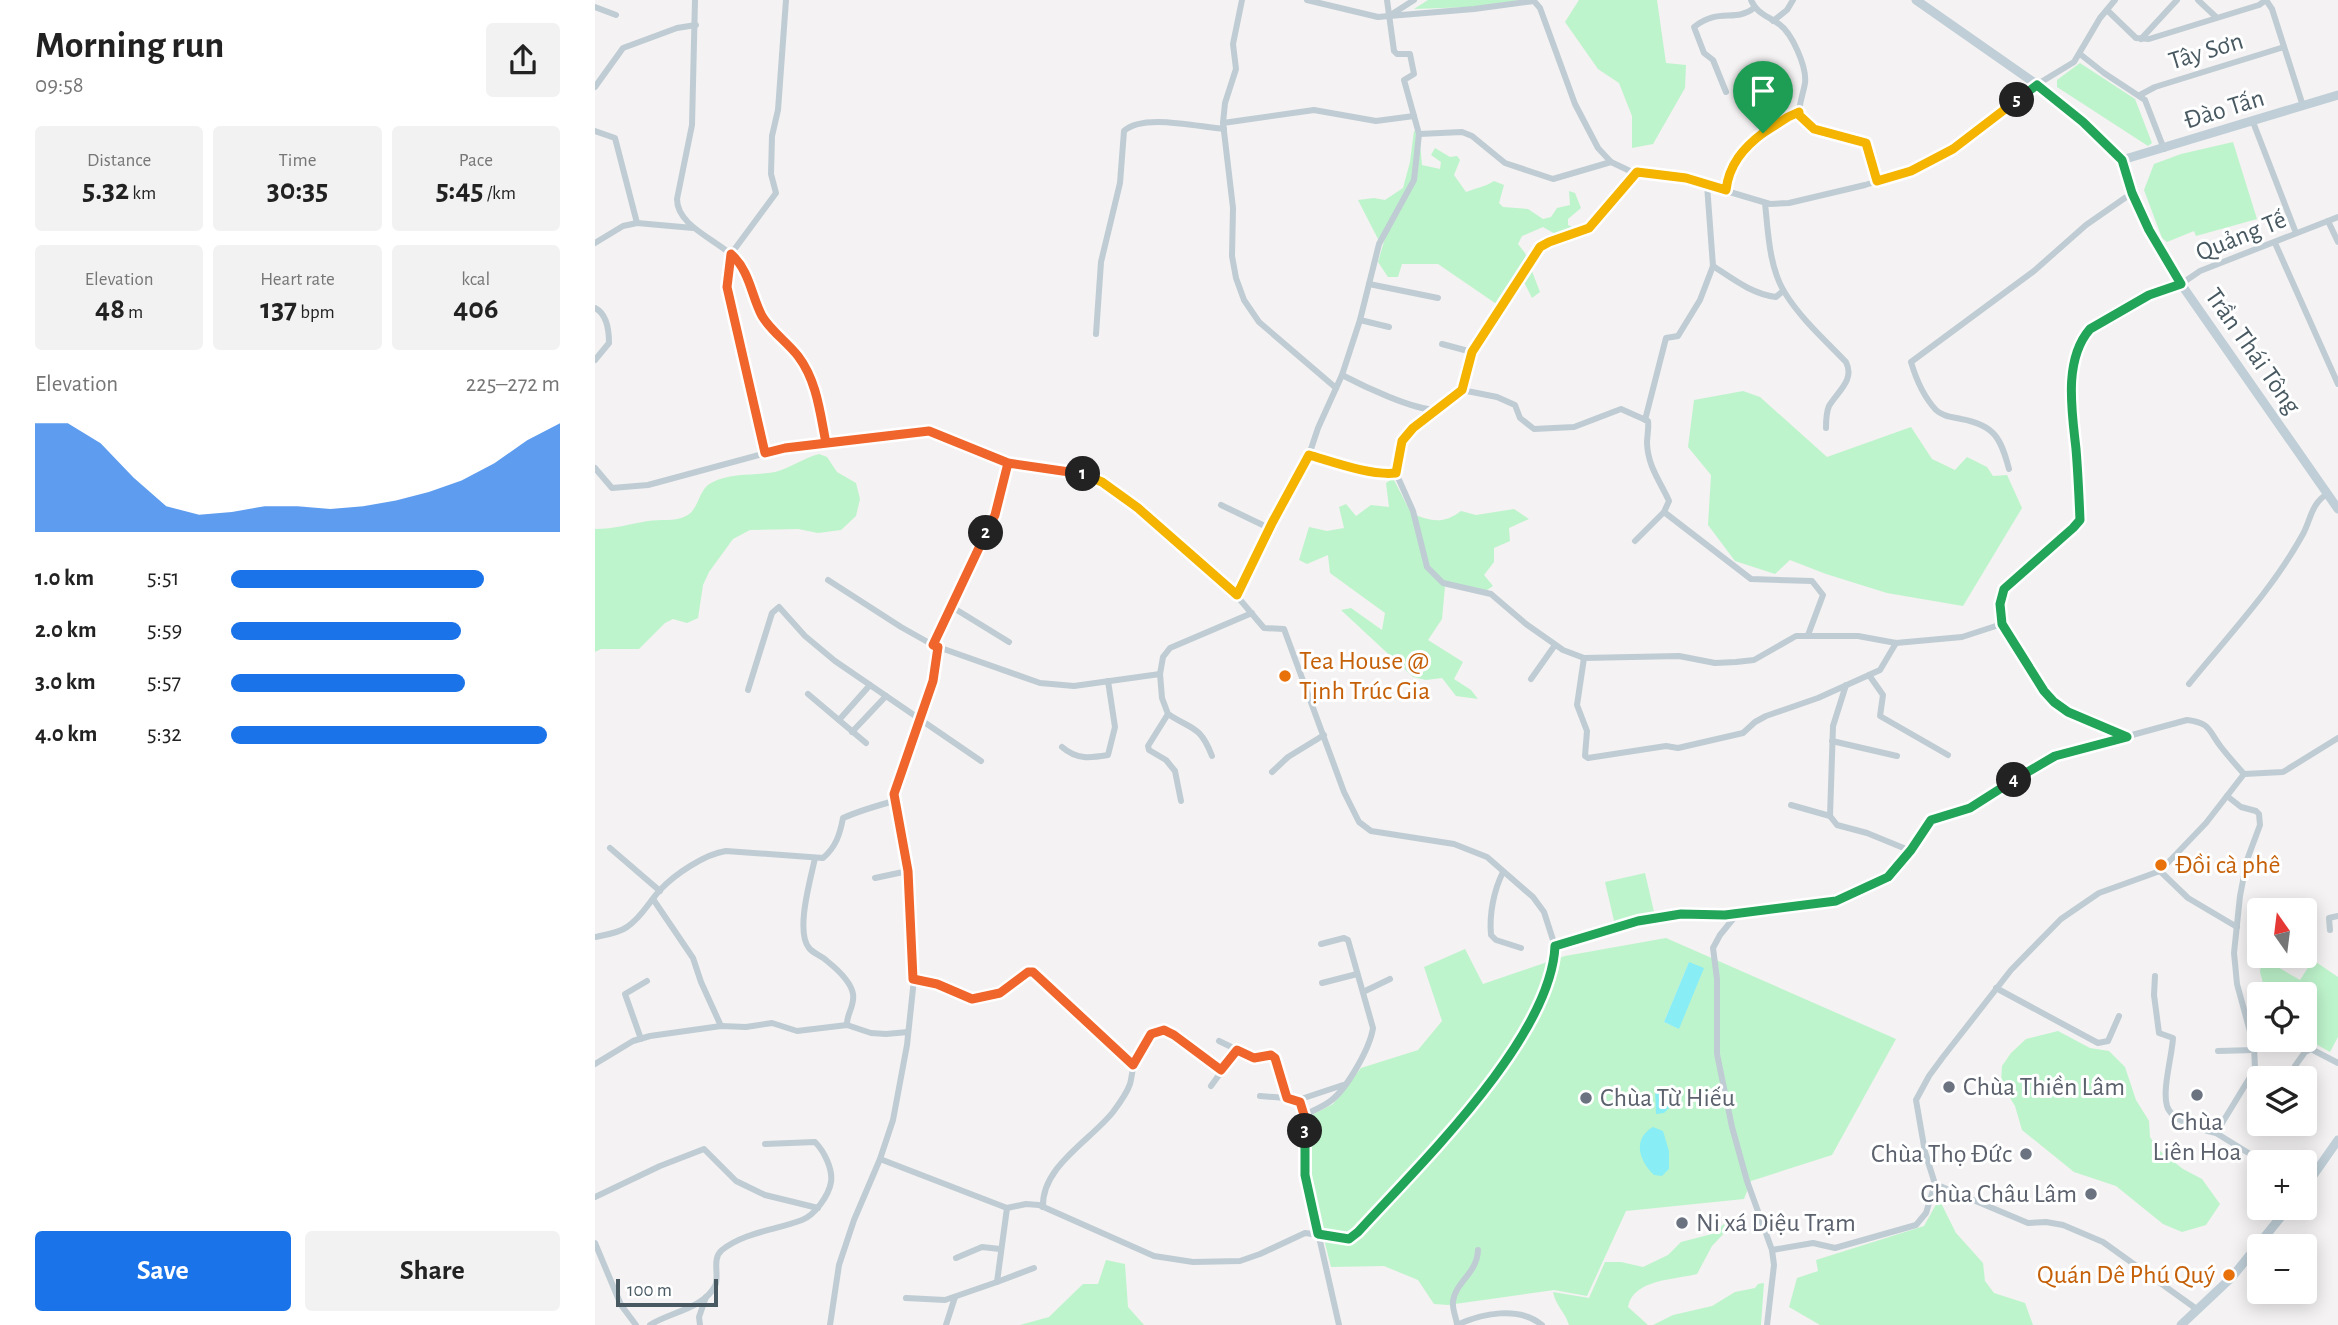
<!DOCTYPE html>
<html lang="en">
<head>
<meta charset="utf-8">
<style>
	:root { --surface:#fff; --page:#f2f2f2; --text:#222; --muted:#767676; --accent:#1a73e8 }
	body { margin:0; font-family:"Alegreya Sans",sans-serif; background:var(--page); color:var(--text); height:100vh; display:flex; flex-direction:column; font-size:26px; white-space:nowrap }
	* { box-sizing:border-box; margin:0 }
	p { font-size:23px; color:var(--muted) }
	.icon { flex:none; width:38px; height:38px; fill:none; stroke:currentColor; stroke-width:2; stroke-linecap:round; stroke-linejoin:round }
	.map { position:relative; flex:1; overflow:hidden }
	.side { display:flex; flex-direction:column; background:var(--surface); width:595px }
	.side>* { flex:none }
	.needle { width:46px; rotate:346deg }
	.controls { position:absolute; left:1652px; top:898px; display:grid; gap:14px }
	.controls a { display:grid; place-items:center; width:70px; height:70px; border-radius:7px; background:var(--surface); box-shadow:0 4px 18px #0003; font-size:35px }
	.scale { position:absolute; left:21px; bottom:18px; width:102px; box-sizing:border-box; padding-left:7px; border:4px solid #485962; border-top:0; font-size:19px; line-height:24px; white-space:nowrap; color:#485962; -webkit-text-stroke:5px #fff; paint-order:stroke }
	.pin { position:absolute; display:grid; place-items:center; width:60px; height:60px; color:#fff; margin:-72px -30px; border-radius:50% 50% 50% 0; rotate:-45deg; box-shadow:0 0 7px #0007 }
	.pin .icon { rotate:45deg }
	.km { position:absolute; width:35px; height:35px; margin:-18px; border-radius:50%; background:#222; color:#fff; font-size:19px; line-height:35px; text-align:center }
	.round { display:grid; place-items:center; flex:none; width:74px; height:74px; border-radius:7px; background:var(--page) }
	.headline { display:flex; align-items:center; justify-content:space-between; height:119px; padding:0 35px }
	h1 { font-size:38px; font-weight:700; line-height:52px }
	.figures { display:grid; grid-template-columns:repeat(3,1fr); gap:10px; height:119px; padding:7px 35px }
	.figures div { display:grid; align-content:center; border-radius:7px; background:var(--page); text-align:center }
	.figures b { font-size:30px; font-weight:700 }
	.figures small { font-size:19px; font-weight:400 }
	.figures p { font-size:19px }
	.chart { height:196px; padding:14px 35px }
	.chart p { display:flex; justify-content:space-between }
	.chart svg { width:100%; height:126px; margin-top:7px; fill:var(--accent); opacity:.7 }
	.cta { display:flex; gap:14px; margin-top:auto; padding:14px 35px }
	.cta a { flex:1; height:80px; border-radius:7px; background:var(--accent); color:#fff; font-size:28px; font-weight:700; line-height:80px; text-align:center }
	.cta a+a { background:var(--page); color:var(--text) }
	ul { padding:0 35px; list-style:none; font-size:23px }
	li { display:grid; grid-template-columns:112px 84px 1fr; align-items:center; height:52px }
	li i { height:18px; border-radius:9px; background:var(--accent) }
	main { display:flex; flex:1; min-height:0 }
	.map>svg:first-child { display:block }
</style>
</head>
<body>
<main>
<section class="side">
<div class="headline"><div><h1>Morning run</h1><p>09:58</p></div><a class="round"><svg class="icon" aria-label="share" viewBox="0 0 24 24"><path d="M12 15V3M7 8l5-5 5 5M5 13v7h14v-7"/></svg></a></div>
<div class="figures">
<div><p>Distance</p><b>5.32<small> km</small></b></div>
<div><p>Time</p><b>30:35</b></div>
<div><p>Pace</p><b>5:45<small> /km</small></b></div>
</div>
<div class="figures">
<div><p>Elevation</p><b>48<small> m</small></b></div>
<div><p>Heart rate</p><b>137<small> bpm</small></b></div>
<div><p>kcal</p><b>406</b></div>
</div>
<div class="chart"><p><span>Elevation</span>225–272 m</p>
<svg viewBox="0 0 160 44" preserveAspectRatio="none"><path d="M0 44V6L10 6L20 13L30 25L40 35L50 38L60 37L70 35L80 35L90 36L100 35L110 33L120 30L130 26L140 20L150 12L160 6V44z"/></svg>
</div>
<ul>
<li><b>1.0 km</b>5:51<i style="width:77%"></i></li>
<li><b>2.0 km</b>5:59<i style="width:70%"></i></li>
<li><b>3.0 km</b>5:57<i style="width:71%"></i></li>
<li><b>4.0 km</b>5:32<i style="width:96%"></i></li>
</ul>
<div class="cta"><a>Save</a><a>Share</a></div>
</section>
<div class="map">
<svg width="1743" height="1325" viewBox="0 0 1743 1325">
	<rect width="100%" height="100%" fill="#f4f2f2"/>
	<g fill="#bef4cc" fill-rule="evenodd">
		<polygon points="833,0 926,0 876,7 819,9"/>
		<polygon points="984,0 1062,0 1071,63 1091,65 1090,88 1058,144 1037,148 1037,116 1024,83 1003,69 970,22"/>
		<polygon points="1485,63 1540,99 1557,143 1553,146 1462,87 1462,80"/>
		<path d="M819,131L824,132L827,165L845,169L846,162L836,155L840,148L855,157L862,156L865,160L859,175L871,192C881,188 890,187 899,181L909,185L904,203L908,207L933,209L948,219L956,217L962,208L975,205L974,191L980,193L986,208L973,219V225L982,229L981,239H969L948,227L927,236L923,244L930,253L945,292L937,298L930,284L923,280L909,307L900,303L843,264H807L803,277H793L783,262L790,238L783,239L763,200L779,198L790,200L808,188L815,162Z"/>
		<polygon points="1638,142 1662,219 1601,236 1599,231 1572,242 1567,238 1549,190 1559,164 1586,154"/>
		<polygon points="1148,391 1165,397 1232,457 1316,427 1337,459 1360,470 1372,457 1392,467 1398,476 1412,475 1427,508 1368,606 1292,593 1231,574 1195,560 1180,574 1140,561 1113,525 1116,475 1093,447 1099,400"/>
		<path d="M224,454L232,457L242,472L261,483L265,499L261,516L246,530L223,533L203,529L155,530L138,539L114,572L108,585L103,618L92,623L78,619L70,623L44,649H6L0,652V529C19,529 35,524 53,521C64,519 81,522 91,516C104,510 103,490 116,483C136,472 158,476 180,472C196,468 208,458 224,454Z"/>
		<path d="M798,478L816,513C835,521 848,525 866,511L881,515L919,509L934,519L914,528L915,541L899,548V562L889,575L898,586L889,592L850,586L847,619L833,640L868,662L859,679L876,690L883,699L861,696L847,678L831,680L818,677L746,610L756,608L787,630L790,613L735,573L733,555L712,564L704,560L714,527L732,531L749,528L744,507L751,504L761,516L776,505L794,507L791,483Z"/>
		<polygon points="1050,873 1060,916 1020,925 1010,882"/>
		<path d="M1071,938L1301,1039L1237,1155L1156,1181L1149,1199L1031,1211L992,1296L959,1290L853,1305L839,1304L823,1280L789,1266L736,1267L720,1203L715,1167V1116L738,1104L766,1068L823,1050L847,1021L829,967L870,949L888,984L970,956ZM1094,962L1084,1028H1083L1069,1022Z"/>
		<polygon points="1667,958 1705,980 1718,960 1743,977 1743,1037 1735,1052 1710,1038 1710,994 1671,994 1665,972"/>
		<polygon points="1463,1031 1495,1048 1514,1051 1530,1067 1541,1100 1554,1121 1555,1137 1565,1151 1588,1169 1607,1179 1625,1204 1611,1225 1587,1232 1568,1224 1521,1186 1479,1172 1427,1130 1420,1106 1406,1083 1407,1066 1416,1053 1431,1039"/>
		<polygon points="1344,1199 1361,1233 1388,1263 1390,1281 1399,1293 1430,1303 1438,1325 1225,1325 1194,1307 1202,1278 1223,1271 1221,1260 1329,1226"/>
		<path d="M1129,1224L1133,1229L1117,1246L1102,1274C1079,1280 1038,1279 1033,1307L1053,1325H974C970,1312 961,1306 958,1292L994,1298L1010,1262H1026L1048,1267L1073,1255L1086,1242L1117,1234Z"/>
		<polygon points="511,1260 530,1264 533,1307 549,1325 425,1325 454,1317 488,1284 503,1284"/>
		<polygon points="1169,1283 1166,1325 1058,1325 1078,1315 1117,1306 1140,1292 1160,1288 1163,1284"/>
	</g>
	<g fill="#88edf5">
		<polygon points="1094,962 1109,968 1084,1029 1069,1022"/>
		<polygon points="1060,1089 1071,1091 1076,1100 1074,1108 1069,1113 1061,1114"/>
		<path d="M1058,1127L1068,1131L1074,1151V1169L1067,1176L1059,1175C1044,1161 1037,1139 1058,1127Z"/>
	</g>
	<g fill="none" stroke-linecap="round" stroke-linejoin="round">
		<g stroke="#bfccd3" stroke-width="6">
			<path d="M100,0L97,125L82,199C82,228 127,241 144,262C156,278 158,299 168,316C176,332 193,343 203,356C222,381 225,413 231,443"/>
			<polyline points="647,0 638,44 641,69 630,103 628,123 638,208 637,256 641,278 649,300 664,322 741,388"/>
			<polyline points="712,0 783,17 794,16 819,0"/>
			<path d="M1156,0C1162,14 1173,16 1184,24C1197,33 1212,67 1210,83C1208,95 1204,103 1204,115L1219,129L1271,143L1282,181"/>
			<polyline points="1603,0 1621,17"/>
			<polyline points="1671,0 1677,9 1708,106"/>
			<polyline points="0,7 21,15"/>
			<polyline points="1512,10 1541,38 1554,39 1664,5 1671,0"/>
			<polyline points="794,16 879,9 939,1 945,8 980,104 1003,148 1016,162 1035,171 1091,179 1175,204 1194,203 1270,185 1316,171 1358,149 1438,87 1479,62 1505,18 1520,0"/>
			<polyline points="1178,21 1192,10 1198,0"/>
			<polyline points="1546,39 1582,0"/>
			<polyline points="1485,54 1509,73 1550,100 1569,149"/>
			<polyline points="0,87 28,48 82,28 101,25"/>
			<path d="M1131,92L1118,60L1109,53L1099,27C1124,7 1140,23 1159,8"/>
			<polyline points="1545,95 1560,87 1689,47"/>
			<polyline points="1658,122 1701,233"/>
			<polyline points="628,123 719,110 781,121 819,116"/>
			<polyline points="0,131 20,138 42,223"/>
			<polyline points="824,134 867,132 877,136 910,163 958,179 1016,162"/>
			<path d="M1131,190C1135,156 1154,144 1180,126C1188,121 1195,116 1204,112"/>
			<path d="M1170,203C1173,231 1174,268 1190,293C1206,319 1230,340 1251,362C1260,380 1243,391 1234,406C1231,413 1231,421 1231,428"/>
			<polyline points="1733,221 1743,242"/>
			<polyline points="0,243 28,226 42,223 98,228"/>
			<polyline points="1680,243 1743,384"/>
			<path d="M1118,266C1138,279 1157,294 1181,297L1188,291"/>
			<polyline points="774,284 843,298"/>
			<path d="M0,308C12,314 14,331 14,343L0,360"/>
			<polyline points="765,320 784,244 819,180 824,134 809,80 819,74 815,54 802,54 799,51 792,0"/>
			<path d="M501,334L506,262L525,183L529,131C548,113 603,127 629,129"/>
			<polyline points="847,344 877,352"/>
			<path d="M747,375C768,386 818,410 842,410"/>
			<polyline points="867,390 818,428 804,444 801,473 818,511 832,567 848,583 896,594 931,624 968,650 989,658 1084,656 1120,663 1141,662 1159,660 1201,636 1263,636 1301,643 1367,637 1407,624"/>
			<polyline points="1050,420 1071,338 1083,336 1105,300 1118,266 1112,185"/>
			<polyline points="170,453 132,287 136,254 181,193 176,174 177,136 183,110 191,0"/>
			<path d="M714,455C739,462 776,476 801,473"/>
			<polyline points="0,468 17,488 53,485 190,448 334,431 413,463 486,473 507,482 543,508 641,595 669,628 689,629 749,792 764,822 776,831 859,844 892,857 938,897 949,912 960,946 960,965 954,982 924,1041 880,1103 763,1232 754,1239 710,1233 665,1254 645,1261 598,1262 559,1256 444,1205 431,1204 412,1208 285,1159"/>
			<path d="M1414,469C1406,439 1400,425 1366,419C1357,417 1347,416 1341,410C1328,396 1321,379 1316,362L1439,271L1491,225L1537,193"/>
			<polyline points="626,505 674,528"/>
			<polyline points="1069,512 1156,579 1217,581 1228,595 1213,635"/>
			<path d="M1040,541L1069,512L1074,501C1065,481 1053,467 1052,443C1052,436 1054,428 1053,421L1026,409L979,427L939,429L925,418L920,405L902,397L867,390L877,352L939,254L954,241L994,228L1042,172"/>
			<polyline points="233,580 306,627 338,645"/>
			<polyline points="641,595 714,455 723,428 747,375 765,320 794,327"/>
			<polyline points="357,607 414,642"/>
			<path d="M343,647L445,683L479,686L565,674L567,698L573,714C597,730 605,725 617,756"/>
			<polyline points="989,658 982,705 992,731 990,756 993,758 1071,746 1083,748 1148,733 1160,722 1171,716 1223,698 1285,670 1301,643"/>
			<polyline points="565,674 568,657 575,648 657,613"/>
			<polyline points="1274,675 1288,695 1285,716 1353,755"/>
			<polyline points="936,679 960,645"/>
			<path d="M1594,684C1633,636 1678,589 1708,534C1716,519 1716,504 1732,494"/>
			<polyline points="1251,685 1238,726 1235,816 1242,825 1272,833 1316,851"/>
			<polyline points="153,690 177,613 184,607 210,636 240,661 386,761"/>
			<polyline points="213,694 271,743"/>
			<polyline points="573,714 553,746 554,750 571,760 580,771 586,801"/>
			<polyline points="244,720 275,685"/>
			<polyline points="257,732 291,696"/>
			<path d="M1533,737L1473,712L1454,697L1407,624L1405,604L1409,589L1485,520C1484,496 1483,473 1481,449C1477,412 1468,360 1495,329L1554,295L1586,284L1605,271L1743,217"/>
			<polyline points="1237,741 1302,756"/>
			<path d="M467,747C482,760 495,758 513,755L520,727L513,681"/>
			<polyline points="677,772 693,757 729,735"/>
			<polyline points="1649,774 1688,772 1743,738"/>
			<polyline points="1632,796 1646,807 1661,811 1664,814 1665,825 1652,860 1645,896 1639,953 1642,984 1659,1046 1660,1069 1621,1133 1668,1162"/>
			<polyline points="1196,805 1235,816"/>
			<polyline points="15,848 65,891"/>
			<path d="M220,858C216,878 200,931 214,948C219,954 227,956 232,961C242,969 256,982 258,994C260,1006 251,1015 252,1025"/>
			<polyline points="1565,871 1593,898 1642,927"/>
			<path d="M908,872C899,890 894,914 896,935L901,940L926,948"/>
			<polyline points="280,878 313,871"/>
			<polyline points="58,899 98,958 106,982 126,1026"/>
			<polyline points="1144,915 1138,919 1125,935 1118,948 1122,979 1122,1054 1137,1127 1152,1181 1177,1250 1179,1265 1172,1325"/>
			<polyline points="1735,930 1734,918 1743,916"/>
			<path d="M0,937C10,935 24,933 32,927C46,918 54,902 65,890C80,874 110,854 131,851L228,858C241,847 245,834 248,818C264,811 281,806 299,801"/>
			<path d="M726,944L749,938L753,940L778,1028C775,1048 751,1091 734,1102C727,1107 718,1111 709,1115L710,1175L744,1325"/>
			<path d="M960,946L1043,921L1085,914L1131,915L1241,901L1293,877L1316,851L1337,820L1375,808L1460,756L1592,720C1616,723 1613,730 1626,747C1633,756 1641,765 1649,774"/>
			<path d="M1560,976L1559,995L1564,1033L1578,1038C1577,1056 1567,1090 1572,1106C1576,1121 1607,1130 1621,1133"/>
			<polyline points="319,979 342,984 377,998 405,993 433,972 438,972 538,1065"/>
			<polyline points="727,983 762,974"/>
			<polyline points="1401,988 1503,1043 1513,1041 1524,1016"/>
			<polyline points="768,992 795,979"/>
			<polyline points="46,1039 30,994 52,981"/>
			<polyline points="624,1041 659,1058 676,1055 680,1058 692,1098"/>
			<polyline points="1623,1051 1659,1050"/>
			<polyline points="0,1064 38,1041 55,1036 126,1026 151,1027 177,1023 202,1031 252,1025 276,1033 291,1034 313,1032"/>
			<polyline points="1700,1066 1710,1052 1716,1049 1743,1063"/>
			<polyline points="616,1086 642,1050"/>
			<polyline points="665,1096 692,1098 705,1102"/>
			<polyline points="705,1102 709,1098 748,1085"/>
			<polyline points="0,1197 65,1166 109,1149 141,1181 170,1195 223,1208"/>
			<path d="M448,1207C446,1167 496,1140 518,1112C524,1104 532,1093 535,1084C537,1077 537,1069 540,1062C544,1052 550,1043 556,1034L561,1031L572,1030L626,1070"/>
			<polyline points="0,1243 26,1305 41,1325"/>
			<polyline points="1177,1250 1218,1243 1240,1248 1321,1225 1331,1213 1340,1184"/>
			<polyline points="361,1258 387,1247 405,1249"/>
			<polyline points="402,1282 439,1268"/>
			<polyline points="311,1298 350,1300 402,1282 412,1208"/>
			<polyline points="1603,1310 1508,1242 1468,1225 1451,1222 1433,1223 1340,1184 1330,1152 1321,1100 1334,1076 1348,1057 1416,970 1466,919 1504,893 1565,871 1611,823 1649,774"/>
			<path d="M862,1324C861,1317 857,1309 858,1301C861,1281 882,1274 883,1250"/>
			<path d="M55,1325C75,1312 108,1309 120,1286C125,1276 116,1259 127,1250C150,1232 181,1230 207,1220C220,1215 234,1195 236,1182C238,1169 229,1151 220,1142L170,1144"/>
			<polyline points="105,1325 104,1317 111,1297"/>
			<polyline points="235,1325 244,1265 259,1220 285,1159 298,1120 312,1045 319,979 313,871 299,794 338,681 343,647 338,645 400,515 413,463"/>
			<polyline points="351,1325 360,1297"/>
			<path d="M862,1325C887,1313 924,1306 947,1325"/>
		</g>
		<g stroke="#bfced7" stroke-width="9">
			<polyline points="1321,0 1454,93 1527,160 1537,193 1554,230 1586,284 1743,509"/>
			<polyline points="1527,160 1743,95"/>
			<polyline points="1710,1187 1743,1140"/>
			<polyline points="1586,1325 1637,1277 1693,1208"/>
		</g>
	</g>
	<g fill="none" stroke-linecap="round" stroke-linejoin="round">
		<defs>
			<path id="split-1" d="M488,474L507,482L543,508L642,595L677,523L714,455C738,462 776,476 801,473L807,441L818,428L867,390L877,352L945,247L954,242L994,228L1042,172L1091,178L1131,190C1134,165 1148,148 1168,133"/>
			<path id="split-2" d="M391,533L400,515L413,463L334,431L190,448L170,453L132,287L136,254C155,271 156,295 167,316C176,331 192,342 203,356C222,381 225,413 231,443L334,431L413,463L488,474"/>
			<polyline id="split-3" points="391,533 338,645 343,647 338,681 299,794 313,871 318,979 342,984 377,999 405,993 433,972 438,972 538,1065 556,1034 569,1030 579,1035 626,1070 642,1050 659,1058 676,1055 680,1058 692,1098 705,1102 709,1115 710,1131"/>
			<path id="split-4" d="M710,1131V1175L723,1234L754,1239L763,1232C824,1165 956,1038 960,946L1043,921L1086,914L1130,915L1241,901L1293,877L1316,850L1336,820L1375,808L1419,780"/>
			<path id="split-5" d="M1419,780L1460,756L1532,737L1473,712L1459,702L1449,691L1407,624L1405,604L1409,589L1478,528L1485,520C1484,496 1483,473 1481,449C1477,412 1468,360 1495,329L1554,295L1586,284L1554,230L1537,193L1527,160L1488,122L1442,85L1422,100"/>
			<polyline id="split-6" points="1168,133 1193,117 1204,112 1204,115 1219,129 1271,143 1282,181 1316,171 1358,149 1422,100"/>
		</defs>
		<use href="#split-1" stroke="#fff" stroke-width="14"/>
		<use href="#split-2" stroke="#fff" stroke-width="14"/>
		<use href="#split-3" stroke="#fff" stroke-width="14"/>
		<use href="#split-4" stroke="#fff" stroke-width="14"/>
		<use href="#split-5" stroke="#fff" stroke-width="14"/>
		<use href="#split-6" stroke="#fff" stroke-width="14"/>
		<use href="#split-1" stroke="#f5b400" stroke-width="9"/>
		<use href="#split-2" stroke="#f0652b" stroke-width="9"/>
		<use href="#split-3" stroke="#f0652b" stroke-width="9"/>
		<use href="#split-4" stroke="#22a559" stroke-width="9"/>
		<use href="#split-5" stroke="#22a559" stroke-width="9"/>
		<use href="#split-6" stroke="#f5b400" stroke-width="9"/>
	</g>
	<g fill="#e8710a" stroke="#fff" stroke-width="2.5">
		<circle cx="690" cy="676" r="7"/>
		<circle cx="1566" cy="865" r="7"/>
		<circle cx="1634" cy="1275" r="7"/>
	</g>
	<g fill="#6b7280" stroke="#fff" stroke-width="2.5">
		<circle cx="1354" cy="1087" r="7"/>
		<circle cx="1602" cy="1095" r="7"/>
		<circle cx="991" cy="1098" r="7"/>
		<circle cx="1431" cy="1154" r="7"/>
		<circle cx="1496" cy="1194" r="7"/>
		<circle cx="1087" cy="1223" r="7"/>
	</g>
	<g text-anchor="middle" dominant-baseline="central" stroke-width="6" stroke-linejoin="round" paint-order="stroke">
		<g font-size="26" fill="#485962" stroke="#fff">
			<text transform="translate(1611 51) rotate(-17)">Tây Sơn</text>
			<text transform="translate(1629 109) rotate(-17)">Đào Tấn</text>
			<text transform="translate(1646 236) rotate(-22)">Quảng Tế</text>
			<text transform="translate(1658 351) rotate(55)">Trần Thái Tông</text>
		</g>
		<g font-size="26" fill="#c56008" stroke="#fff" text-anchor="start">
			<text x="704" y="661">Tea House @<tspan x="704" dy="30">Tịnh Trúc Gia</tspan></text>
			<text x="1580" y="865">Đồi cà phê</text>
			<text x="1620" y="1275" text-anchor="end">Quán Dê Phú Quý</text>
		</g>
		<g font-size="26" fill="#5b616d" stroke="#fff" text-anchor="start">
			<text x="1368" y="1087">Chùa Thiền Lâm</text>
			<text x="1005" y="1098">Chùa Từ Hiếu</text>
			<text x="1602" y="1122" text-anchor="middle">Chùa<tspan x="1602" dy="30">Liên Hoa</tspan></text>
			<text x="1417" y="1154" text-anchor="end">Chùa Thọ Đức</text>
			<text x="1482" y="1194" text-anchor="end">Chùa Châu Lâm</text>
			<text x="1101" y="1223">Ni xá Diệu Trạm</text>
		</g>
	</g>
</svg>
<div class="controls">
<a><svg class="needle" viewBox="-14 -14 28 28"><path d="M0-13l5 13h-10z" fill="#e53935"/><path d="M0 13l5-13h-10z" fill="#767676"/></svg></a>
<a><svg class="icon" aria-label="locate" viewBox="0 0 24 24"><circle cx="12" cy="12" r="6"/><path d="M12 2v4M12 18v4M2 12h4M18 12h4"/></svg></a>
<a><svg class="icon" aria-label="layers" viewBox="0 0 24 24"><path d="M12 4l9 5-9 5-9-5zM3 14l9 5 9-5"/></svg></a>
<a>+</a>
<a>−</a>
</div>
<div class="scale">100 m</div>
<div class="pin" style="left:1168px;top:133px;background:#1e9e55"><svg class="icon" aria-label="arrive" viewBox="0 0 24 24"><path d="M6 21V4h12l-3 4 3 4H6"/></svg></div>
<b class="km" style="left:488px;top:474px">1</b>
<b class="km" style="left:391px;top:533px">2</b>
<b class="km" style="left:710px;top:1131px">3</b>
<b class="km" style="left:1419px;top:780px">4</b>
<b class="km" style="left:1422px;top:100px">5</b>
</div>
</main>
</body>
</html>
